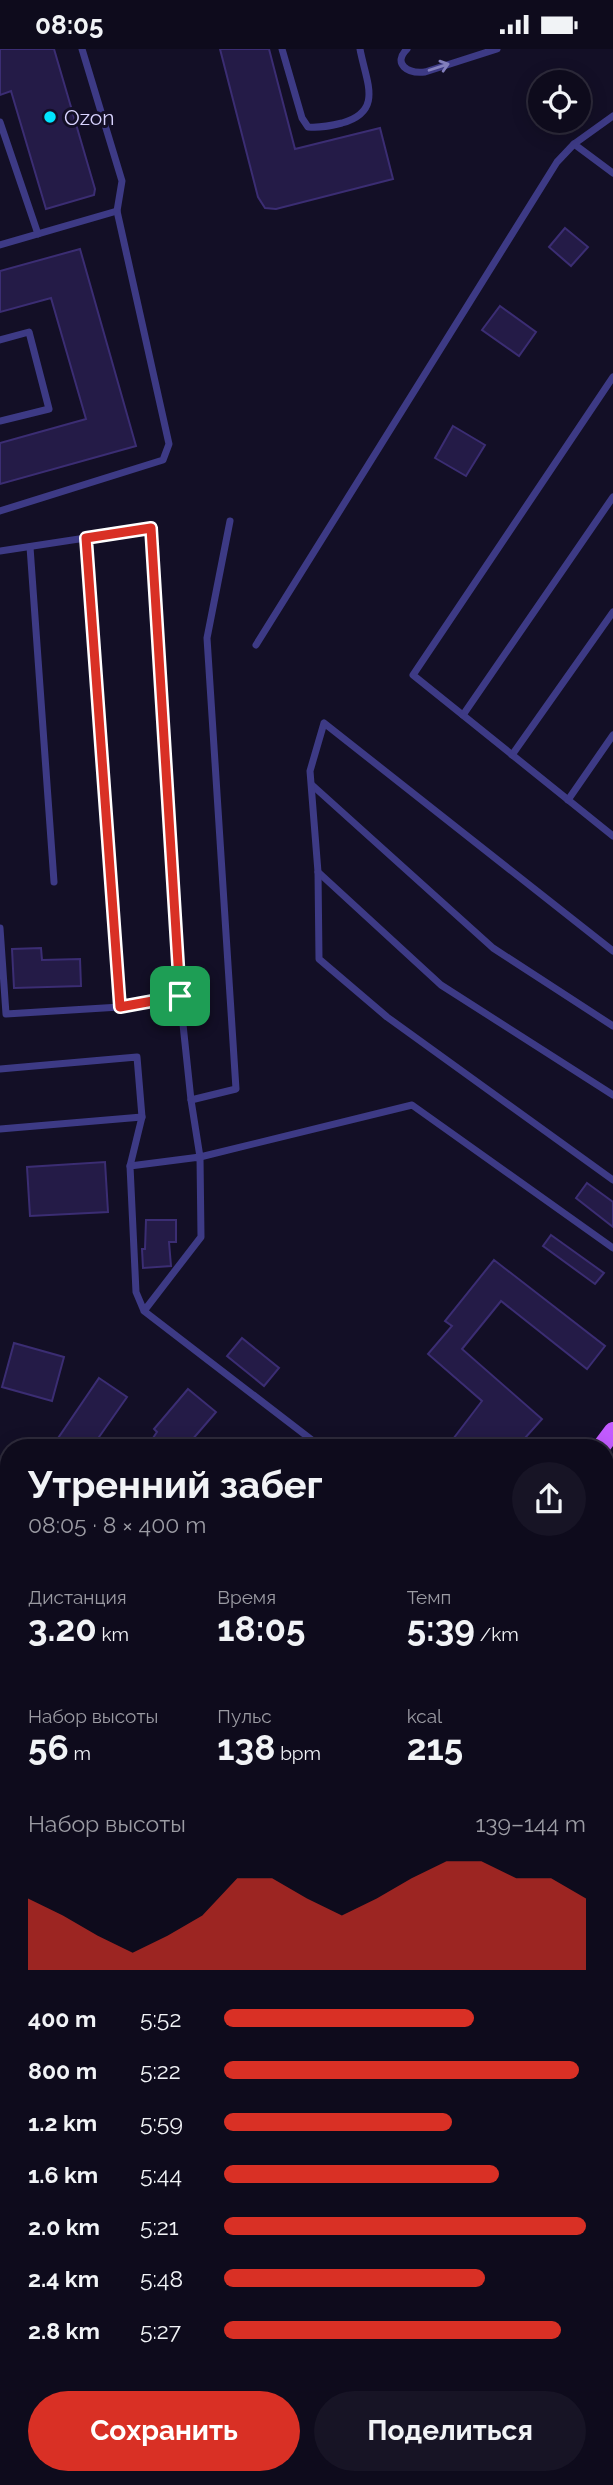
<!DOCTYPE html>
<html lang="ru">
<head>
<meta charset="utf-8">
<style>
	:root { --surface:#0e0b1c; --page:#171425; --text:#f1f3f6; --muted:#9b9ba3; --line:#2e2b3b; --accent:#d93025 }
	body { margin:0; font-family:Raleway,sans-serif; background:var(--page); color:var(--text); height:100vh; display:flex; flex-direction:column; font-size:26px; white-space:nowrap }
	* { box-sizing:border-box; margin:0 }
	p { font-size:23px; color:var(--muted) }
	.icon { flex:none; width:38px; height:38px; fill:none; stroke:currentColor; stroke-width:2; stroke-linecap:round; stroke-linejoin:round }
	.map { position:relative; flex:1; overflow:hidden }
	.sheet { position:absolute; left:0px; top:1390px; width:614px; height:1046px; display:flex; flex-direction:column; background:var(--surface); border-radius:28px 28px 0 0; box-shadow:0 4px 18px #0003,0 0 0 2px var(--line) }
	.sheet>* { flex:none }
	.tools { position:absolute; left:528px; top:21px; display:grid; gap:14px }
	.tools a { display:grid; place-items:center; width:63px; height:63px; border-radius:50%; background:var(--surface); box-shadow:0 4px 18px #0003,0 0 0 2px var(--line); font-size:35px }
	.pin { position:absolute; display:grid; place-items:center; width:60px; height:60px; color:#fff; margin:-30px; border-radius:14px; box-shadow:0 4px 10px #0006 }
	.round { display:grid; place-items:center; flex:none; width:74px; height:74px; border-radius:37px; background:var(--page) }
	.overview { display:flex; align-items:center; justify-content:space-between; height:119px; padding:0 28px }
	h1 { font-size:38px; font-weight:700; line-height:52px }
	.metrics { display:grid; grid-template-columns:repeat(3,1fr); gap:10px; height:119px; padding:7px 28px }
	.metrics div { display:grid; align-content:center }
	.metrics b { font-size:35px; font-weight:700 }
	.metrics small { font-size:19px; font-weight:400 }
	.metrics p { font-size:19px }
	.chart { height:196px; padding:14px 28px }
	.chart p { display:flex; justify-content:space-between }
	.chart svg { width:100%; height:126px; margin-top:7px; fill:var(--accent); opacity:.7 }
	.button { display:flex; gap:14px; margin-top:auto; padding:14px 28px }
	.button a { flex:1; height:80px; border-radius:42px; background:var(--accent); color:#fff; font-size:28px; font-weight:700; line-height:80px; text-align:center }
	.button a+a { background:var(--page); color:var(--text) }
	ul { padding:0 28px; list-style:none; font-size:23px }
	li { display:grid; grid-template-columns:112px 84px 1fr; align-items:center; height:52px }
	li i { height:18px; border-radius:9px; background:var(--accent) }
	.status { display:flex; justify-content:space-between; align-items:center; height:49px; padding:0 35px; background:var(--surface); direction:ltr }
	.status svg { height:19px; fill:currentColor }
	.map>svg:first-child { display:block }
</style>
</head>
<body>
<div class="status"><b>08:05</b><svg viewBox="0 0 49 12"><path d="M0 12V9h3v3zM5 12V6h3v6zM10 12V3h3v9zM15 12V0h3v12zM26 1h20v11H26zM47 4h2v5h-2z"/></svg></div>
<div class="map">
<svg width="613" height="2436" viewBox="0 0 613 2436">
	<rect width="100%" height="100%" fill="#130f26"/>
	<g fill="#241b47" stroke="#3b2d73" stroke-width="2">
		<polygon points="0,0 54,0 95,140 94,146 46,160 11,42 0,46"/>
		<polygon points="220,0 269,0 295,100 380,79 393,130 276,160 265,159 258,148"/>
		<polygon points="565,179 588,198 571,217 549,198"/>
		<polygon points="80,200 136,397 0,435 0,394 86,370 51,249 0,263 0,222"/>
		<polygon points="500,257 536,283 519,307 482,281"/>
		<polygon points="453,377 485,396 466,427 435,409"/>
		<polygon points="41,899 42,911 80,910 81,937 14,939 12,900"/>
		<polygon points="105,1113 108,1163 30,1167 27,1118"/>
		<polygon points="587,1134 613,1153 613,1178 576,1149"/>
		<polygon points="146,1171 176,1171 176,1193 169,1193 171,1217 143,1219 142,1200 145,1200"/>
		<polygon points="551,1186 604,1224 595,1235 543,1197"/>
		<polygon points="494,1211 605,1297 587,1320 501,1252 462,1300 542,1370 517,1398 447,1398 482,1352 428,1305 452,1277 445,1272"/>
		<polygon points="242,1289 279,1319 264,1337 227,1307"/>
		<polygon points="14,1294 64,1308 52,1352 2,1338"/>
		<polygon points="99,1329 127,1348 92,1398 52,1398"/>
		<polygon points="188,1340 216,1363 186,1398 147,1398 157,1383 154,1380"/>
	</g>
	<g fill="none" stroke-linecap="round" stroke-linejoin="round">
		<g stroke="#3d3a85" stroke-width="7">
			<path d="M282,0L302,69L308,78C321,79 330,77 342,74C384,62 366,33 360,0"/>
			<path d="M407,0C392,15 408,25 425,23L497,0"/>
			<polyline points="613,67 574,95 613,124"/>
			<polyline points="0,73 38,185"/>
			<polyline points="0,196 117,162"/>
			<polyline points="0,291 29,283 49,360 0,372"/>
			<polyline points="613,328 413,626 613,787"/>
			<polyline points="0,462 163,411 169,395 117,162 122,132 82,0"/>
			<polyline points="86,489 120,958"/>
			<polyline points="30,498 54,833"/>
			<polyline points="0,502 151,479 180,947 191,1051 200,1108 412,1056 613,1199"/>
			<polyline points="256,596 557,113 574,95"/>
			<polyline points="463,666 613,448"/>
			<polyline points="512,706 613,563"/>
			<polyline points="312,736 493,899 613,977"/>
			<polyline points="568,751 613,686"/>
			<polyline points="318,823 441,936 613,1046"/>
			<polyline points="0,879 6,965 120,958 180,947"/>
			<polyline points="613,902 324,674 310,722 318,823 319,910 387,968 613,1131"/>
			<polyline points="0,1020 137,1008 142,1068 130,1117"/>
			<polyline points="191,1051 236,1040 207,589 230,472"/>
			<polyline points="0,1080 142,1068"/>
			<polyline points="144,1262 136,1243 130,1117 200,1108 201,1188 144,1262 321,1398"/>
			<polyline points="0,1981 9,1971"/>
			<polyline points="606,2128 613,2134"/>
			<polyline points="0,2146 7,2173"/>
		</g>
		<g stroke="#3d3a85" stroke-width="14">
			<polyline points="0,1763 9,1774"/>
			<polyline points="323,2427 334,2436"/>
		</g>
		<g stroke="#c25bff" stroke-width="18">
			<polyline points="601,1398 613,1382"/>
			<polyline points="0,2184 9,2172"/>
		</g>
	</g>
	<defs><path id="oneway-shaft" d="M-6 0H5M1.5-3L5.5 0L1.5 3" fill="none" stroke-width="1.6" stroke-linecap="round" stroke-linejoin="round" transform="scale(1.75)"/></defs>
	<use stroke="#837fbc" href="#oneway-shaft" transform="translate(439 18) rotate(-18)"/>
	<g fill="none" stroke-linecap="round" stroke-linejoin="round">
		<defs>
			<polygon id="route" points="151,479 180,947 120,958 86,489"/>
		</defs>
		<use href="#route" stroke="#fff" stroke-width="14"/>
		<use href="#route" stroke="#d93025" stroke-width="9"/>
	</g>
	<circle fill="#00e5ff" stroke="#130f26" stroke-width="2.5" cx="50" cy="68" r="7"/>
	<g text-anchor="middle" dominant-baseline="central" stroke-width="6" stroke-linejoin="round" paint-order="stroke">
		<g font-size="21" fill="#d9d4ff" stroke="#130f26" text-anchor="start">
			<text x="64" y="68">Ozon</text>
		</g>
	</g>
</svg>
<div class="tools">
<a><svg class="icon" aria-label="locate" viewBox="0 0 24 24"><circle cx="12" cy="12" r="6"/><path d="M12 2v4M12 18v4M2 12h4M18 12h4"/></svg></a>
</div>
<div class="pin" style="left:180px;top:947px;background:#1e9e55"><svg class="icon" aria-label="arrive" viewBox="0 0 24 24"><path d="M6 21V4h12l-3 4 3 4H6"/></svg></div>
<section class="sheet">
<div class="overview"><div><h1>Утренний забег</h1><p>08:05 · 8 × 400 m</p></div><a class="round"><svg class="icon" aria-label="share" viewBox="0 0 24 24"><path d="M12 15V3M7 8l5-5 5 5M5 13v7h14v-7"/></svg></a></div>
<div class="metrics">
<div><p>Дистанция</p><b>3.20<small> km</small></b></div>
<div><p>Время</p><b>18:05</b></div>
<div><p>Темп</p><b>5:39<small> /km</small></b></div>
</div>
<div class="metrics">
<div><p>Набор высоты</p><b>56<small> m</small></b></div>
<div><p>Пульс</p><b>138<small> bpm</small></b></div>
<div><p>kcal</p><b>215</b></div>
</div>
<div class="chart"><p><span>Набор высоты</span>139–144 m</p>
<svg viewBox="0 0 160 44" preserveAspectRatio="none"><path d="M0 44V19L10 25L20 32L30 38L40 32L50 25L60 12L70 12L80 19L90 25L100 19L110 12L120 6L130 6L140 12L150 12L160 19V44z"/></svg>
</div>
<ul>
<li><b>400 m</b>5:52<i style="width:69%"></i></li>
<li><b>800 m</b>5:22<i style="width:98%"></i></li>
<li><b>1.2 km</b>5:59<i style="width:63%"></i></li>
<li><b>1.6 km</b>5:44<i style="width:76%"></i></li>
<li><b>2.0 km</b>5:21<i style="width:100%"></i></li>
<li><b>2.4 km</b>5:48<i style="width:72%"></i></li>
<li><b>2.8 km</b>5:27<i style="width:93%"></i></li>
</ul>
<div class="button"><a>Сохранить</a><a>Поделиться</a></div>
</section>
</div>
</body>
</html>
